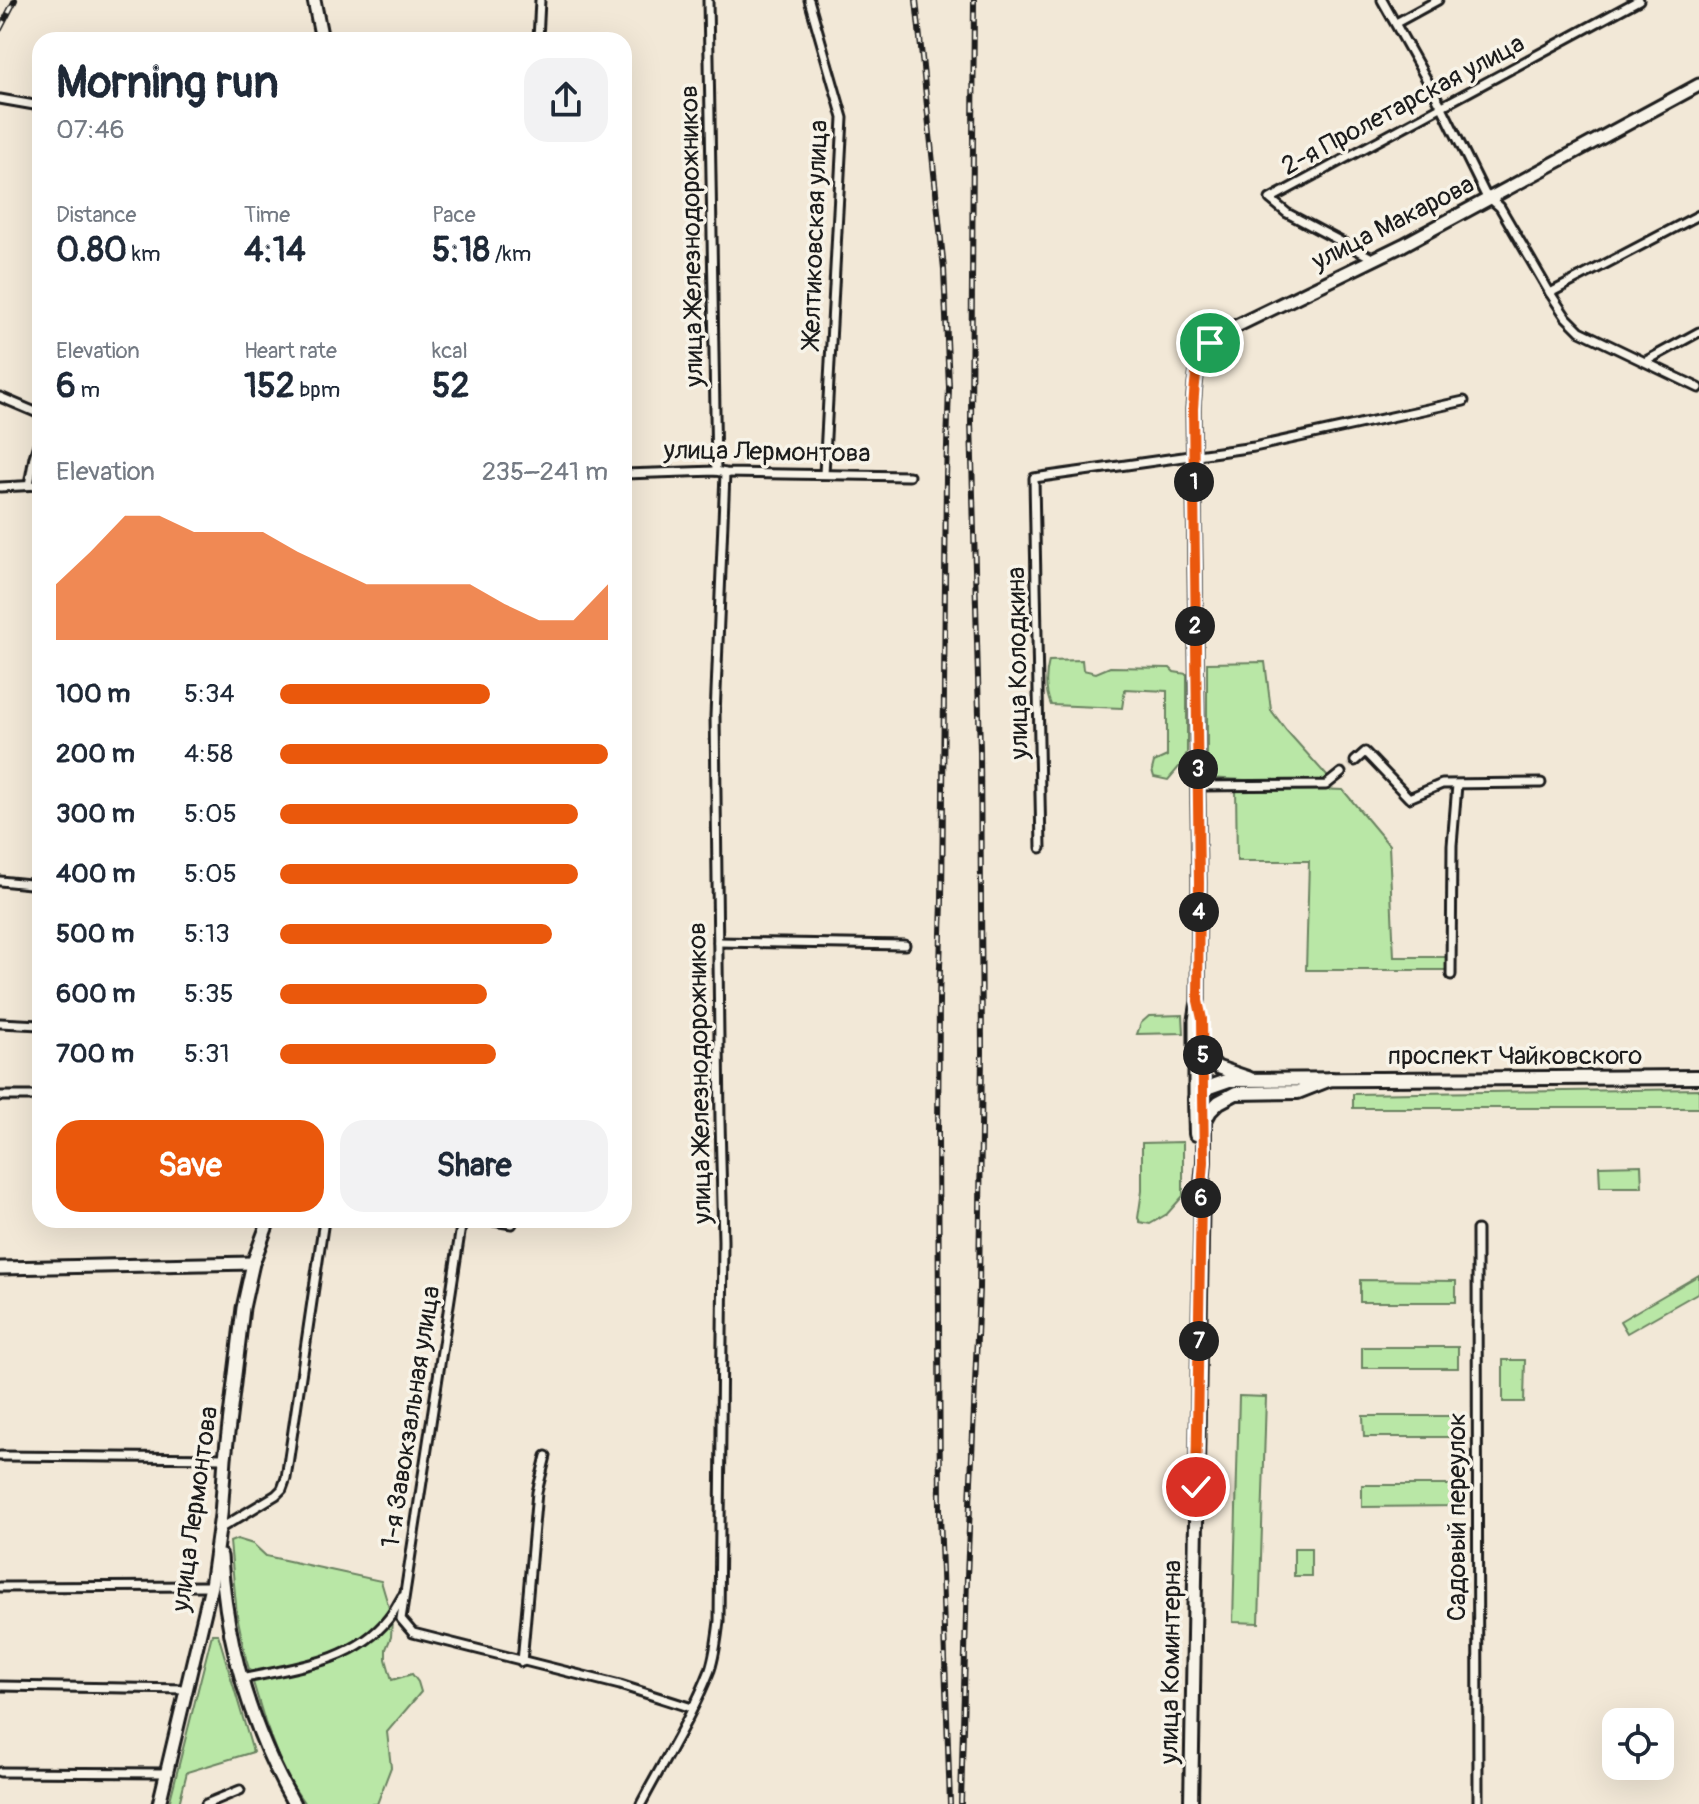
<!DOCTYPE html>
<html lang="en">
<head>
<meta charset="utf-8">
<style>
	:root { --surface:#fff; --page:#f2f2f3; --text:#1f2937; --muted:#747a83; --accent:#ea580c }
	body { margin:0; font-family:Pangolin,sans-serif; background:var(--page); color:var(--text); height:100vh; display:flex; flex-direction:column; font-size:30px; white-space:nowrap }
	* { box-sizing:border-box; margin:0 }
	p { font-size:26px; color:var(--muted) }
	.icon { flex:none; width:44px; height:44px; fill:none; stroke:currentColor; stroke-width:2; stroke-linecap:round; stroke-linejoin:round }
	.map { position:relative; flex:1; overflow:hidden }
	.drawer { position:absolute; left:32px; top:32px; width:600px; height:1196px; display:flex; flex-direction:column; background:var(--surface); border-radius:24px; box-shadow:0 8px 32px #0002 }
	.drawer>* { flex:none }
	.tools { position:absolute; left:1602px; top:1708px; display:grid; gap:16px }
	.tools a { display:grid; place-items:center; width:72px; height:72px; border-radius:16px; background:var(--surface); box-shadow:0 8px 32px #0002; font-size:40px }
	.pin { position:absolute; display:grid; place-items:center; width:68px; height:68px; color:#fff; margin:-34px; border:4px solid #fff; border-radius:50%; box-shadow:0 2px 8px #0007 }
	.km { position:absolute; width:40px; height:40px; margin:-20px; border-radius:50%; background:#222; color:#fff; font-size:22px; line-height:40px; text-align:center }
	.round { display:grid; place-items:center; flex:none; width:84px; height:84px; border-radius:24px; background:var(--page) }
	.headline { display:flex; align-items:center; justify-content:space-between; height:136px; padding:0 24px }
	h1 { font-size:44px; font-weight:800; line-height:60px }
	.metrics { display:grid; grid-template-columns:repeat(3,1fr); gap:12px; height:136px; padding:8px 24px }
	.metrics div { display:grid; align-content:center }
	.metrics b { font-size:34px; font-weight:800 }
	.metrics small { font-size:22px; font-weight:400 }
	.metrics p { font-size:22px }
	.chart { height:224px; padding:16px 24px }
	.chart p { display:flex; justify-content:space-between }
	.chart svg { width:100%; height:144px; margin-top:8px; fill:var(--accent); opacity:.7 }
	.action { display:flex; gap:16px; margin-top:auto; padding:16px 24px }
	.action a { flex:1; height:92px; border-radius:24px; background:var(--accent); color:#fff; font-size:32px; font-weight:800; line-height:92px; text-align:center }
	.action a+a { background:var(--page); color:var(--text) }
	ul { padding:0 24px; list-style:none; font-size:26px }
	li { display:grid; grid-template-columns:128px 96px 1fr; align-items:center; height:60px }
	li i { height:20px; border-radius:10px; background:var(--accent) }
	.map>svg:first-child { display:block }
</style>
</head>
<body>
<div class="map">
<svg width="1699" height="1804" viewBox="0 0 1699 1804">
	<rect width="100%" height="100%" fill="#f2e8d7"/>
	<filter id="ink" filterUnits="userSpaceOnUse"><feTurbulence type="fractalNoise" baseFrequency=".0125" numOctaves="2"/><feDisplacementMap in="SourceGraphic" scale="16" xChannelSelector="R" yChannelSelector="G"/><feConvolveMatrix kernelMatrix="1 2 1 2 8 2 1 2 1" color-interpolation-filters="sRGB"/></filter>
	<g filter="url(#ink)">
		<g fill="#b9e7a6" stroke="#6a8261" stroke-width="2">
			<path d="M1082,660L1083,670L1096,673L1110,667L1170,668L1174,672L1187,674V753L1180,766L1168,780L1154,777L1152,770L1154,762L1167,756V691L1125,689L1122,708L1051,705C1045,691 1045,676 1049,661Z"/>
			<polygon points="1265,662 1271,710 1286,730 1328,777 1317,784 1207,778 1207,663"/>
			<polygon points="1293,788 1343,790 1389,845 1394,957 1446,957 1447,970 1306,970 1309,861 1237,861 1236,789"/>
			<polygon points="1183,1015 1184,1033 1137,1034 1141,1023 1149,1016"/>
			<polygon points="1699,1089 1699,1108 1353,1108 1353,1094"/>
			<polygon points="1183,1142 1183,1196 1167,1214 1150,1224 1140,1222 1138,1218 1142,1191 1142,1143"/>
			<polygon points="1641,1165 1642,1187 1600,1187 1599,1166"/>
			<polygon points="1699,1275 1699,1292 1627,1333 1620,1321"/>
			<polygon points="1360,1280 1456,1281 1456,1302 1360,1302"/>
			<rect x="1362" y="1347" width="96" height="21"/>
			<polygon points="1503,1360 1525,1360 1524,1402 1503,1402"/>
			<polygon points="1239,1396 1266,1397 1259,1623 1233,1622"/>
			<polygon points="1363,1416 1460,1416 1460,1437 1364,1437"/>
			<polygon points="1362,1485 1459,1485 1459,1506 1362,1507"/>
			<polygon points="237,1539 253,1544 266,1556 381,1581 392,1618 391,1637 386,1649 386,1659 392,1680 412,1674 418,1682 421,1692 387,1732 391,1767 377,1804 305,1804 285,1775 265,1722 246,1659 237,1615 230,1542"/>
			<rect x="1294" y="1548" width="17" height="28"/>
			<polygon points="212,1634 218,1634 253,1752 187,1772 179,1804 169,1804"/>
		</g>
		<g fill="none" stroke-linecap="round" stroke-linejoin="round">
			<polyline stroke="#d2c9bb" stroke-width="7" stroke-dasharray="7 3.5" stroke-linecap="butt" points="1341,773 1355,761"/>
			<defs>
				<g id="minor">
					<polyline points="708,0 716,471"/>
					<polyline points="809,0 843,118 824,474"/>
					<polyline points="1382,0 1442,107 1485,194 1500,207 1550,293 1566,317 1580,331 1699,388"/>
					<polyline points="1396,23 1438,0"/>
					<polyline points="538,40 540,0"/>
					<polyline points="0,99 40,106"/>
					<polyline points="1374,259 1287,213 1270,199 1639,0"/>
					<polyline points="1550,293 1699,215"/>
					<polyline points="1646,361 1699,332"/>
					<polyline points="0,397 40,414"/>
					<polyline points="624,474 716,471 725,473 909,476"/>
					<polyline points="29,485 34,457 40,438"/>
					<polyline points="0,487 40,485"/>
					<polyline points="1355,761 1365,752 1409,798 1442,784 1541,783"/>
					<polyline points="1198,786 1326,785 1341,773"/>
					<polyline points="1041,848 1034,478 1254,447 1464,401"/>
					<polyline points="0,881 40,885"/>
					<polyline points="718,942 905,945"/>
					<polyline points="1451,975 1452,845 1457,785"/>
					<polyline points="0,1023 40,1025"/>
					<polyline points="0,1096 40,1096"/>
					<polyline points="462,1220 401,1619 413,1633 620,1685 692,1708"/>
					<polyline points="487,1220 512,1224"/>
					<polyline points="1477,1230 1478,1804"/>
					<polyline points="0,1456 225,1458"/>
					<polyline points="221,1528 276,1495 282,1489 286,1478 324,1220"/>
					<polyline points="0,1587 211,1586"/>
					<polyline points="522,1662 537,1492 546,1456"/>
					<path d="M240,1679C292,1668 354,1663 389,1618C394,1612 398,1604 402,1597"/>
					<polyline points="0,1686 187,1689"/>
					<polyline points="0,1772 167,1773"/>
					<polyline points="206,1804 240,1790"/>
					<path d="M641,1804C663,1762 693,1714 710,1670C715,1655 717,1638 719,1621L723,1241L720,1121L715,716L725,473"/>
				</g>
				<g id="secondary">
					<polyline points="314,0 322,40"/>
					<polyline points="1203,1051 1217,1067 1249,1078"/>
					<polyline points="1202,1053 1204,1122"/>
					<path d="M1195,1099V1020L1198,1001L1199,882L1193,409C1195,380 1195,352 1220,334L1403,245L1699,85"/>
					<polyline points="0,1268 253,1263"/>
					<path d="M221,1556C226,1645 250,1726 294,1804"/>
					<polyline points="159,1804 211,1586 221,1515 225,1458 243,1308 253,1263 269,1220"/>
				</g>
				<g id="primary">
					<polyline points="1196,1134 1195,1099 1209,1087 1229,1080 1699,1077"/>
					<polyline points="1191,1804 1202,1184 1204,1162 1204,1122 1210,1111 1219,1102 1236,1093 1298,1092 1331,1079"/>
				</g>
			</defs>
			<use href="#minor" stroke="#1c1c1c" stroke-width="13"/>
			<use href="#secondary" stroke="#1c1c1c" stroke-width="17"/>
			<use href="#primary" stroke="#1c1c1c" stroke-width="18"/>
			<use href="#minor" stroke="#f7f3e8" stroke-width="7"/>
			<use href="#secondary" stroke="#f7f3e8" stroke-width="11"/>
			<use href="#primary" stroke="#f7f3e8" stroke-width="12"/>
			<defs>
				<g id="rail">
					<polyline points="916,0 944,269 949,387 946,476 942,901 939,999 938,1134 940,1514 950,1804"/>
					<polyline points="0,29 15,0"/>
					<polyline points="961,1803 967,1577 979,1288 982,1052 980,751 971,422 974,0"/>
				</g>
			</defs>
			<use href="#rail" stroke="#1c1c1c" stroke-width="6"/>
			<use href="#rail" stroke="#f7f3e8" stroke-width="3" stroke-dasharray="9" stroke-linecap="butt"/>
		</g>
	</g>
	<g fill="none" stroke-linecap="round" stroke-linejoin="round" filter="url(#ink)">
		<defs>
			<path id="route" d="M1196,1487L1201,1199L1204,1162L1202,1019L1198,1001L1199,882L1193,409C1195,385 1194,362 1210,343"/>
		</defs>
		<use href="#route" stroke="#fff" stroke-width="16"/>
		<use href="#route" stroke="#ea580c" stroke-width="10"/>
	</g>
	<g text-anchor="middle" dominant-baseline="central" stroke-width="7" stroke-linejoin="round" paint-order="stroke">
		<g font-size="26" fill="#1c1c1c" stroke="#f7f3e8">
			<text transform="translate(1403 105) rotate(-28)">2-я Пролетарская улица</text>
			<text transform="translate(1393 223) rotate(-27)">улица Макарова</text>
			<text transform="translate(815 234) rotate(-88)">Желтиковская улица</text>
			<text transform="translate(692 236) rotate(-91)">улица Железнодорожников</text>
			<text transform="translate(767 452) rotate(1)">улица Лермонтова</text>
			<text transform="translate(1018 663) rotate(-91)">улица Колодкина</text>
			<text x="1515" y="1056">проспект Чайковского</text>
			<text transform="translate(700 1073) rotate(-91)">улица Железнодорожников</text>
			<text transform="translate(411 1417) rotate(-81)">1-я Завокзальная улица</text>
			<text transform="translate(195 1509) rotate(-82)">улица Лермонтова</text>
			<text transform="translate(1457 1517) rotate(-90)">Садовый переулок</text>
			<text transform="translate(1171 1662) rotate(-89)">улица Коминтерна</text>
		</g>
	</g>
</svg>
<div class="tools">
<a><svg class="icon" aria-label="locate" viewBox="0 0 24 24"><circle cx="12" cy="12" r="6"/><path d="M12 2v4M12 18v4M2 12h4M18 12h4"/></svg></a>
</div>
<div class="pin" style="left:1210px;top:343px;background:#1e9e55"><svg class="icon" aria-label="arrive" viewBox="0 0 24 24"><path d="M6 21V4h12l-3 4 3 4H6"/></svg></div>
<div class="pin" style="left:1196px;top:1487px;background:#d93025"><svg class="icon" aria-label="check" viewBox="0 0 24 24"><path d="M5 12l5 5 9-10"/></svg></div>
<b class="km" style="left:1194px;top:482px">1</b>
<b class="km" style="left:1195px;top:626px">2</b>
<b class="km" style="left:1198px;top:769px">3</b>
<b class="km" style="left:1199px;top:912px">4</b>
<b class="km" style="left:1203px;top:1055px">5</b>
<b class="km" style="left:1201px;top:1198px">6</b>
<b class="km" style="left:1199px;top:1341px">7</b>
<section class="drawer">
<div class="headline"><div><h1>Morning run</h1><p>07:46</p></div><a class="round"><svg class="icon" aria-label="share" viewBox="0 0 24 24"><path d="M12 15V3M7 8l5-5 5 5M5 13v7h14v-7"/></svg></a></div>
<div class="metrics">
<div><p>Distance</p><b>0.80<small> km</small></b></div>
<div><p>Time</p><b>4:14</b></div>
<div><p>Pace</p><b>5:18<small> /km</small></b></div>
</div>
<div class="metrics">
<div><p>Elevation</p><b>6<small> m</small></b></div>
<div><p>Heart rate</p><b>152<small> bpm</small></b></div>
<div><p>kcal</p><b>52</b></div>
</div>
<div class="chart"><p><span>Elevation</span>235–241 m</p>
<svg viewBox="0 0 160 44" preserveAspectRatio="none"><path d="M0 44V27L10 17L20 6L30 6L40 11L50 11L60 11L70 17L80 22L90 27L100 27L110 27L120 27L130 33L140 38L150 38L160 27V44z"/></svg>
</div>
<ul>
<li><b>100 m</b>5:34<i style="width:64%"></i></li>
<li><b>200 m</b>4:58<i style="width:100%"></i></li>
<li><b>300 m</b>5:05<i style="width:91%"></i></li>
<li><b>400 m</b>5:05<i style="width:91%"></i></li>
<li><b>500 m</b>5:13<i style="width:83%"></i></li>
<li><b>600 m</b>5:35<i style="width:63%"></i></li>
<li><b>700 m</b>5:31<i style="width:66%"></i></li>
</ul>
<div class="action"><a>Save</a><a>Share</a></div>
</section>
</div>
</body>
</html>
